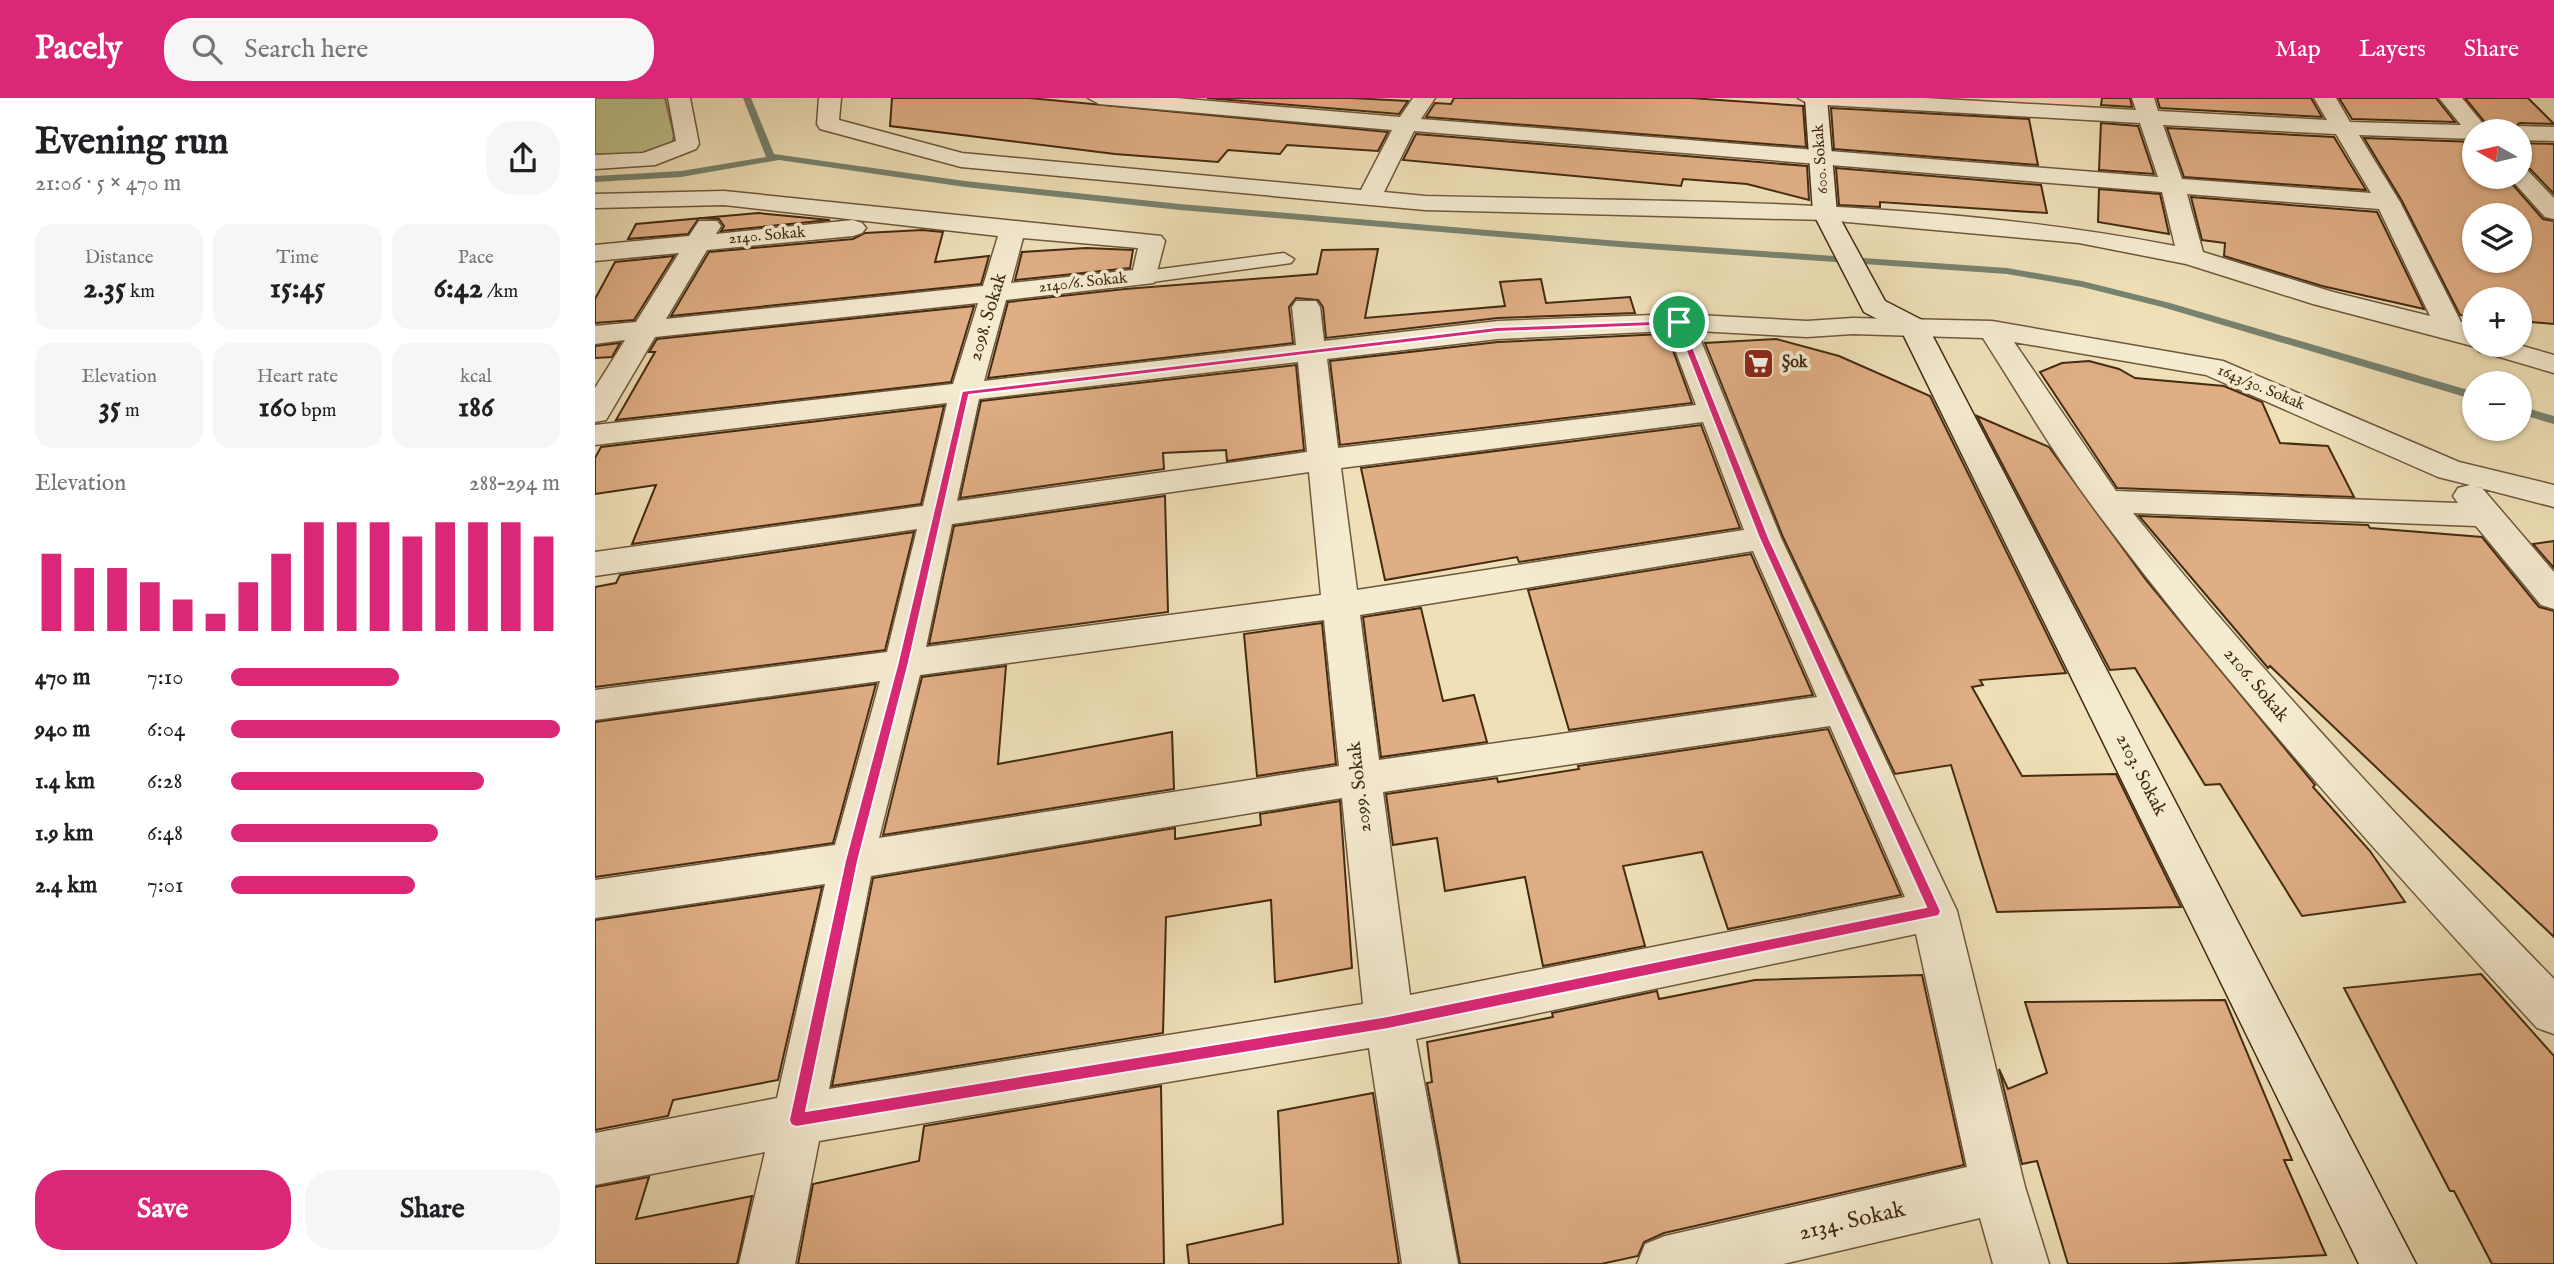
<!DOCTYPE html>
<html lang="en">
<head>
<meta charset="utf-8">
<style>
	:root { --surface:#fff; --page:#f6f6f6; --text:#202124; --muted:#757577; --accent:#db2777 }
	body { margin:0; font-family:"IM FELL English",serif; background:var(--page); color:var(--text); height:100vh; display:flex; flex-direction:column; font-size:26px; white-space:nowrap }
	* { box-sizing:border-box; margin:0 }
	p { font-size:23px; color:var(--muted) }
	.icon { flex:none; width:38px; height:38px; fill:none; stroke:currentColor; stroke-width:2; stroke-linecap:round; stroke-linejoin:round }
	.map { position:relative; flex:1; overflow:hidden }
	.details { display:flex; flex-direction:column; background:var(--surface); width:595px }
	.details>* { flex:none }
	.needle { width:46px; rotate:278deg }
	.tools { position:absolute; left:1867px; top:21px; display:grid; gap:14px }
	.tools a { display:grid; place-items:center; width:70px; height:70px; border-radius:50%; background:var(--surface); box-shadow:0 2px 5px #0004; font-size:35px }
	.pin { position:absolute; display:grid; place-items:center; width:60px; height:60px; color:#fff; margin:-30px; border:4px solid #fff; border-radius:50%; box-shadow:0 2px 7px #0007 }
	.round { display:grid; place-items:center; flex:none; width:74px; height:74px; border-radius:28px; background:var(--page) }
	.headline { display:flex; align-items:center; justify-content:space-between; height:119px; padding:0 35px }
	h1 { font-size:38px; font-weight:800; line-height:52px }
	.metrics { display:grid; grid-template-columns:repeat(3,1fr); gap:10px; height:119px; padding:7px 35px }
	.metrics div { display:grid; align-content:center; border-radius:18px; background:var(--page); text-align:center }
	.metrics b { font-size:30px; font-weight:800 }
	.metrics small { font-size:19px; font-weight:400 }
	.metrics p { font-size:19px }
	.chart { height:196px; padding:14px 35px }
	.chart p { display:flex; justify-content:space-between }
	.chart svg { width:100%; height:126px; margin-top:7px; stroke:var(--accent); stroke-width:6 }
	.cta { display:flex; gap:14px; margin-top:auto; padding:14px 35px }
	.cta a { flex:1; height:80px; border-radius:28px; background:var(--accent); color:#fff; font-size:28px; font-weight:800; line-height:80px; text-align:center }
	.cta a+a { background:var(--page); color:var(--text) }
	ul { padding:0 35px; list-style:none; font-size:23px }
	li { display:grid; grid-template-columns:112px 84px 1fr; align-items:center; height:52px }
	li i { height:18px; border-radius:9px; background:var(--accent) }
	header { display:flex; align-items:center; gap:42px; box-sizing:border-box; height:98px; padding:0 35px; background:var(--accent); color:#fff }
	header strong { font-size:33px }
	nav { display:flex; gap:38px; margin-inline-start:auto; font-size:24px }
	.search { width:490px; height:63px; background:var(--page); display:flex; align-items:center; gap:18px; box-sizing:border-box; padding:0 24px; border-radius:28px; color:var(--muted); font-size:26px }
	main { display:flex; flex:1; min-height:0 }
	.map>svg:first-child { display:block }
</style>
</head>
<body>
<header>
<strong>Pacely</strong>
<div class="search"><svg class="icon" aria-label="search" viewBox="0 0 24 24"><circle cx="10" cy="10" r="6"/><path d="M15 15l6 6"/></svg>Search here</div>
<nav><a>Map</a><a>Layers</a><a>Share</a></nav>
</header>
<main>
<section class="details">
<div class="headline"><div><h1>Evening run</h1><p>21:06 · 5 × 470 m</p></div><a class="round"><svg class="icon" aria-label="share" viewBox="0 0 24 24"><path d="M12 15V3M7 8l5-5 5 5M5 13v7h14v-7"/></svg></a></div>
<div class="metrics">
<div><p>Distance</p><b>2.35<small> km</small></b></div>
<div><p>Time</p><b>15:45</b></div>
<div><p>Pace</p><b>6:42<small> /km</small></b></div>
</div>
<div class="metrics">
<div><p>Elevation</p><b>35<small> m</small></b></div>
<div><p>Heart rate</p><b>160<small> bpm</small></b></div>
<div><p>kcal</p><b>186</b></div>
</div>
<div class="chart"><p><span>Elevation</span>288–294 m</p>
<svg viewBox="0 0 160 44" preserveAspectRatio="none"><path d="M5 44V17M15 44V22M25 44V22M35 44V27M45 44V33M55 44V38M65 44V27M75 44V17M85 44V6M95 44V6M105 44V6M115 44V11M125 44V6M135 44V6M145 44V6M155 44V11"/></svg>
</div>
<ul>
<li><b>470 m</b>7:10<i style="width:51%"></i></li>
<li><b>940 m</b>6:04<i style="width:100%"></i></li>
<li><b>1.4 km</b>6:28<i style="width:77%"></i></li>
<li><b>1.9 km</b>6:48<i style="width:63%"></i></li>
<li><b>2.4 km</b>7:01<i style="width:56%"></i></li>
</ul>
<div class="cta"><a>Save</a><a>Share</a></div>
</section>
<div class="map">
<svg width="1959" height="1166" viewBox="0 0 1959 1166">
	<rect width="100%" height="100%" fill="#efe0b8"/>
	<filter id="stains"><feTurbulence type="fractalNoise" baseFrequency=".00286" numOctaves="4"/><feColorMatrix values="0 0 0 0 .2 0 0 0 0 .09 0 0 0 0 .02 0 0 0 .5 -.17"/></filter>
	<radialGradient id="worn" r=".72"><stop offset=".6" stop-color="#630" stop-opacity="0"/><stop offset="1" stop-color="#630" stop-opacity=".3"/></radialGradient>
	<polygon fill="#bfc18b" stroke="#81764e" stroke-width="2" points="0,0 70,0 79,38 76,48 57,55 0,57"/>
	<g fill="none" stroke-linecap="round" stroke-linejoin="round">
		<g fill="#778370" fill-rule="evenodd">
			<polygon points="148,0 156,0 179,56 370,83 585,106 1024,143 1412,170 1487,183 1575,205 1880,294 1880,302 1567,209 1487,189 1412,176 1024,149 585,112 370,89 184,62 86,79 0,84 0,78 86,73 171,59"/>
			<polygon points="1925,308 1959,318 1959,326 1925,316"/>
		</g>
	</g>
	<g fill="#e0ae85" stroke="#432b11" stroke-width="2" fill-rule="evenodd">
		<polygon points="297,0 434,0 793,34 783,53 692,47 685,56 633,52 623,64 520,56 295,28"/>
		<polygon points="612,0 756,0 813,3 804,16"/>
		<polygon points="859,0 1096,0 1208,8 1211,49 831,19 840,5 856,6"/>
		<polygon points="1507,0 1535,0 1537,9 1506,7"/>
		<polygon points="1562,0 1716,0 1727,19 1565,10"/>
		<polygon points="1744,0 1841,0 1860,24 1757,21"/>
		<polygon points="1870,0 1933,0 1959,26 1925,25 1913,33 1897,33"/>
		<polygon points="1236,10 1434,21 1443,67 1239,51"/>
		<polygon points="1506,25 1543,28 1559,76 1504,72"/>
		<polygon points="1572,30 1739,39 1771,92 1589,79"/>
		<polygon points="821,36 1212,68 1214,102 1152,86 1088,81 1086,88 808,62"/>
		<path d="M1769,40L1880,44V79H1911L1948,121L1959,123V226L1925,223V201H1880V219L1865,217L1807,103ZM1880,117H1925V163H1880Z"/>
		<polygon points="1925,45 1959,46 1959,96 1935,71 1925,69"/>
		<polygon points="1241,70 1446,87 1452,115 1285,104 1285,109 1244,107"/>
		<polygon points="1504,91 1565,96 1574,136 1503,124"/>
		<polygon points="1596,99 1782,114 1829,211 1727,188 1629,158 1630,145 1607,142"/>
		<polygon points="163,115 235,122 126,133 129,128 124,121 104,120 93,136 33,141 41,126"/>
		<polygon points="327,132 348,134 340,164 394,158 386,186 76,218 114,154 258,141 270,135"/>
		<polygon points="491,150 538,152 535,170 420,182 427,154"/>
		<polygon points="783,151 770,220 910,208 905,184 946,181 951,205 1035,199 1040,215 903,220 731,240 728,209 723,202 701,200 694,209 698,245 393,280 413,204 530,191 722,176 727,152"/>
		<polygon points="79,158 39,222 0,225 0,201 20,164"/>
		<polygon points="379,208 356,284 21,322 60,254 54,254 62,241"/>
		<polygon points="1067,236 1076,247 1097,305 745,347 735,263 903,244"/>
		<polygon points="1181,241 1244,258 1335,298 1471,575 1385,582 1388,587 1377,589 1427,678 1521,676 1586,809 1402,814 1356,667 1300,676 1188,439 1110,245"/>
		<polygon points="25,245 17,259 0,260 0,248"/>
		<polygon points="1494,263 1524,271 1540,280 1629,288 1667,304 1685,345 1733,348 1759,399 1522,390 1445,274 1467,265"/>
		<polygon points="701,267 709,352 632,363 631,352 568,355 569,371 365,400 386,303"/>
		<polygon points="349,308 326,406 37,446 61,387 0,396 0,360 6,349"/>
		<polygon points="1382,318 1454,349 1551,482 1720,687 1718,689 1775,753 1810,804 1707,818 1625,686 1610,687 1540,570 1515,572"/>
		<polygon points="1106,327 1145,430 924,464 922,459 790,482 766,370"/>
		<polygon points="570,398 573,514 334,546 359,428"/>
		<polygon points="1544,418 1773,427 1775,430 1887,439 1944,509 1959,513 1959,839 1675,568 1673,570"/>
		<polygon points="319,434 290,552 0,589 0,489 21,485 25,477"/>
		<polygon points="1959,443 1959,470 1938,446"/>
		<polygon points="1156,456 1218,597 974,632 933,492"/>
		<polygon points="826,510 848,603 879,597 892,644 786,659 768,519"/>
		<polygon points="727,525 741,666 662,678 649,536"/>
		<polygon points="411,568 403,666 577,634 579,691 288,737 327,579"/>
		<polygon points="281,586 238,745 0,779 0,624"/>
		<polygon points="1233,631 1306,797 1133,831 1107,754 1028,768 1050,848 948,868 930,779 850,793 842,740 798,747 791,696 902,680 903,684 984,671 983,668"/>
		<polygon points="745,703 757,870 680,884 676,802 571,819 568,935 237,988 278,780 580,730 580,741 666,727 665,716"/>
		<polygon points="227,789 183,982 78,1002 73,1018 0,1032 0,822"/>
		<polygon points="1886,876 1959,958 1959,1166 1897,1166 1859,1093 1855,1093 1749,890"/>
		<polygon points="1327,877 1369,1067 1069,1135 1049,1144 1043,1158 1006,1166 865,1166 832,985 837,984 832,944 958,919 957,915 1062,893 1064,901 1160,882"/>
		<polygon points="1630,902 1697,1062 1689,1062 1731,1157 1571,1166 1473,1166 1442,1063 1427,1066 1404,971 1413,991 1452,975 1430,904"/>
		<polygon points="566,988 569,1166 203,1166 218,1086 324,1063 329,1028"/>
		<polygon points="778,995 804,1166 594,1166 592,1147 688,1126 683,1013"/>
		<polygon points="54,1079 41,1121 157,1098 142,1166 0,1166 0,1089"/>
	</g>
	<g fill="none" stroke-linecap="round" stroke-linejoin="round">
		<defs>
			<polygon id="service" points="689,155 699,161 696,165 550,185 540,179 550,173"/>
			<g id="minor">
				<polygon points="73,0 95,0 104,46 101,51 60,67 0,71 0,57 48,55 81,43"/>
				<path d="M224,0H246L244,22L367,55L766,92L797,32L504,6L493,0H581L805,19L818,0H840L826,21L1563,79L1545,25L1214,6L1203,0H1330L1541,12L1537,0H1559L1563,13L1732,22L1719,0H1741L1755,24L1866,27L1844,0H1867L1894,33H1880V41L1764,37L1805,104L1866,224L1880,226V247H1924L1959,257V275L1884,253L1881,249L1718,206L1591,166L1484,145L1230,122L830,112L366,69L225,31L222,26ZM1568,27L1741,36L1776,95L1587,81ZM819,33L1567,94L1580,148C1334,100 1080,104 830,98L789,94ZM1592,96L1784,111L1835,218L1738,194L1608,154Z"/>
				<polygon points="1925,28 1959,29 1959,43 1925,42 1925,33 1915,33"/>
				<polygon points="1925,71 1933,73 1959,100 1959,121 1950,119 1914,79 1925,79"/>
				<path d="M129,93L566,138L570,143L559,185L411,202L389,283L701,247L697,209L701,203H721L725,209L729,243L903,223L1084,216L1212,223L1258,220L1397,223L1628,263L1864,364L1959,387V409L1878,388L1887,390L1959,474V511L1946,507L1881,428L1538,415C1669,578 1813,731 1959,881V936L1942,930C1789,763 1637,595 1501,413C1460,358 1425,298 1388,240L1258,236L1212,239L1102,233L1186,440L1362,813L1430,1089L1454,1166H1398L1385,1120L1188,1166H1042L1050,1146L1070,1138L1372,1069L1321,836L821,941L863,1166H807L774,950L224,1043L200,1166H144L170,1054L0,1087V1035L182,1000L230,786L0,820V782L240,747L285,583L0,622V592L292,554L322,431L0,478V454L328,408L352,305L0,347V327L358,286L383,205L60,239L11,322L0,324V290L30,242L0,246V228L41,224L84,155L0,163V147L94,138L104,123H122L126,128L121,136L258,122L267,125L271,130L267,135L258,138L112,152L71,221L388,188L403,138L129,107L0,110V96ZM428,140L543,150L538,172L416,185ZM1073,233L1101,307L743,350L732,261L903,241ZM1419,244L1611,277L1843,379L1875,387L1863,390L1858,398L1863,405L1521,393ZM703,264L712,354L362,403L384,301ZM1108,324L1149,432L762,492L746,370ZM714,374L726,497L331,549L357,426ZM1158,453L1222,599L784,662L765,517ZM729,522L744,668L284,740L325,577ZM1235,628L1310,799L815,897L788,694ZM747,700L768,906L234,991L276,778Z"/>
			</g>
			<polygon id="secondary" points="1210,0 1232,0 1242,115 1290,203 1329,223 1333,229 1821,1166 1764,1166 1307,234 1269,214 1218,115"/>
		</defs>
		<use href="#service" stroke="#6e583b" stroke-width="3"/>
		<use href="#minor" stroke="#6e583b" stroke-width="3"/>
		<use href="#secondary" stroke="#432b11" stroke-width="3"/>
		<use href="#service" fill="#f5ebd1" fill-rule="evenodd"/>
		<use href="#minor" fill="#f5ebd1" fill-rule="evenodd"/>
		<use href="#secondary" fill="#f5ebd1" fill-rule="evenodd"/>
	</g>
	<path fill="#db2777" stroke="#fff" stroke-width="2" fill-rule="evenodd" d="M1087,222L1174,440L1346,813L1344,818L793,931L201,1029L196,1027L194,1022L250,763L303,564L367,293L902,229ZM1081,227L1164,440L1331,809L793,918L211,1013L263,763L314,564L374,297L902,234Z"/>
	<defs>
		<symbol id="supermarket-square" viewBox="-11 -11 22 22"><rect x="-9" y="-9" width="18" height="18" rx="4" fill="#8f2418" stroke="#f5ebd1"/><path d="M-6-5.5h2.5l.6 2H6L4.5 2H-2.5L-4.4-4H-6ZM-1.5 3.2a1.3 1.3 0 1 0 .1 0ZM3 3.2a1.3 1.3 0 1 0 .1 0Z" fill="#fff"/></symbol>
	</defs>
	<g fill-rule="evenodd">
		<use href="#supermarket-square" x="1146" y="248" width="35" height="35"/>
	</g>
	<g text-anchor="middle" dominant-baseline="central" stroke-width="7" stroke-linejoin="round" paint-order="stroke">
		<g font-size="16" fill="#432b11" stroke="#f5ebd1">
			<text transform="translate(1226 61) rotate(-94)">600. Sokak</text>
			<text transform="translate(172 138) rotate(-5)">2140. Sokak</text>
			<text transform="translate(488 185) rotate(-6)">2140/6. Sokak</text>
			<text transform="translate(1666 290) rotate(23)">1643/30. Sokak</text>
		</g>
		<g font-size="16" font-weight="bold" fill="#432b11" stroke="#f5ebd1" text-anchor="start">
			<text x="1187" y="265">Şok</text>
		</g>
		<g font-size="19" fill="#432b11" stroke="#f5ebd1">
			<text transform="translate(393 219) rotate(-73)">2098. Sokak</text>
			<text transform="translate(1661 587) rotate(50)">2106. Sokak</text>
			<text transform="translate(1546 677) rotate(63)">2103. Sokak</text>
			<text transform="translate(765 689) rotate(-97)">2099. Sokak</text>
		</g>
		<g font-size="23" fill="#432b11" stroke="#f5ebd1">
			<text transform="translate(1257 1123) rotate(-13)">2134. Sokak</text>
		</g>
	</g>
	<rect width="100%" height="100%" filter="url(#stains)"/>
	<rect width="100%" height="100%" fill="url(#worn)"/>
</svg>
<div class="tools">
<a><svg class="needle" viewBox="-14 -14 28 28"><path d="M0-13l5 13h-10z" fill="#e53935"/><path d="M0 13l5-13h-10z" fill="#757577"/></svg></a>
<a><svg class="icon" aria-label="layers" viewBox="0 0 24 24"><path d="M12 4l9 5-9 5-9-5zM3 14l9 5 9-5"/></svg></a>
<a>+</a>
<a>−</a>
</div>
<div class="pin" style="left:1084px;top:224px;background:#1e9e55"><svg class="icon" aria-label="arrive" viewBox="0 0 24 24"><path d="M6 21V4h12l-3 4 3 4H6"/></svg></div>
</div>
</main>
</body>
</html>
